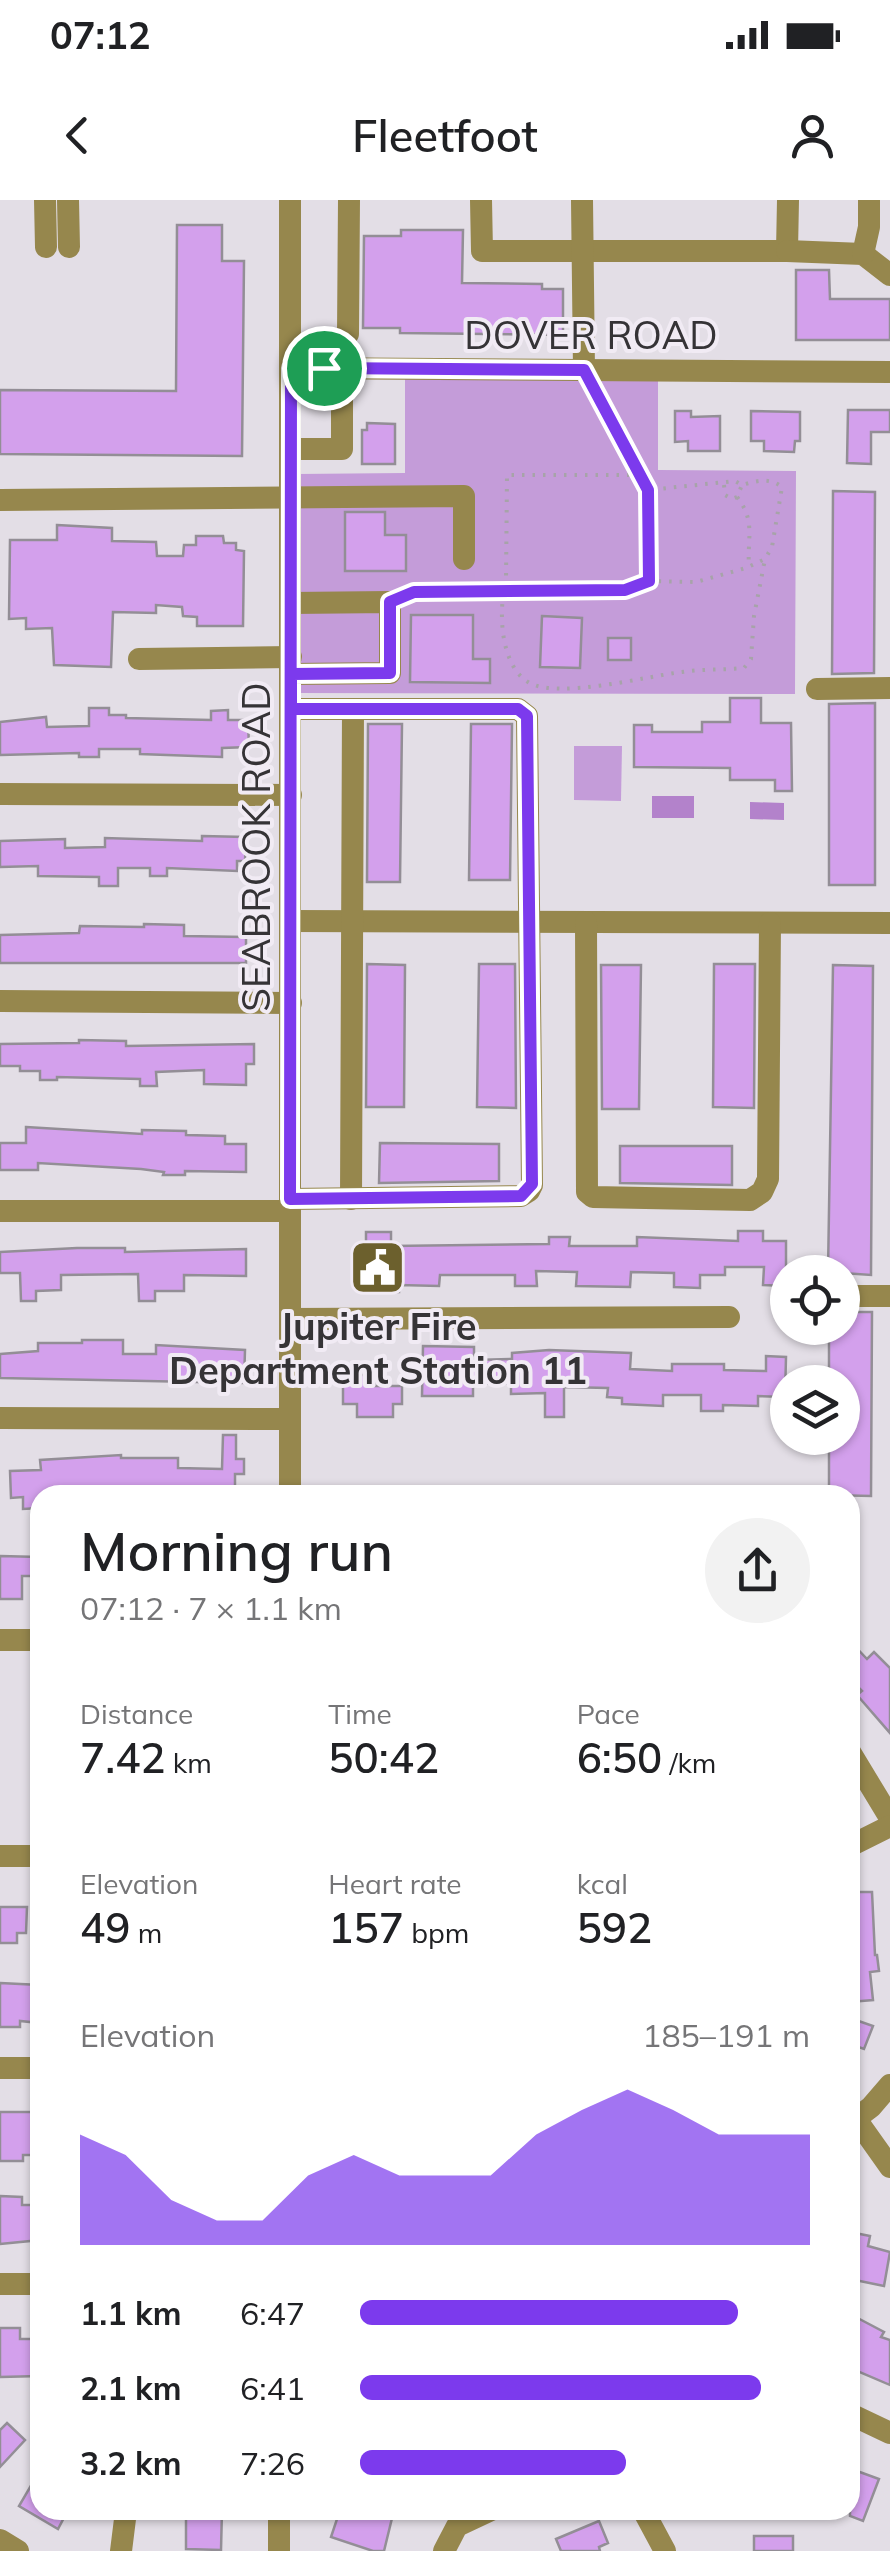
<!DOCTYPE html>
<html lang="en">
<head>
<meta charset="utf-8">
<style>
	:root { --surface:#fff; --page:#f2f2f2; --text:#202124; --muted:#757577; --accent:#7c3aed }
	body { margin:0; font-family:Mulish,sans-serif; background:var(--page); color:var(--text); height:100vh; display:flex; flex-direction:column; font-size:38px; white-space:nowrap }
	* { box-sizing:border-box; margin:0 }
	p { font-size:32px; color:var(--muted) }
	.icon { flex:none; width:55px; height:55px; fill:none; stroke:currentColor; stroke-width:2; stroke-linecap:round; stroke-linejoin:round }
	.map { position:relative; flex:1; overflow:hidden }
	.panel { position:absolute; left:30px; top:1285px; width:830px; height:1035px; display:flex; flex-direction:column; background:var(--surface); border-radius:30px; box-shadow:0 2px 8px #0004 }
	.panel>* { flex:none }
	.controls { position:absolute; left:770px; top:1055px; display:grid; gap:20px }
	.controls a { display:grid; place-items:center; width:90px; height:90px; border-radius:50%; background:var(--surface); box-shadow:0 2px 8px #0004; font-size:50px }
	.pin { position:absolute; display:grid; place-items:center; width:85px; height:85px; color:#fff; margin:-42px; border:5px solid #fff; border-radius:50%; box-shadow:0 2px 10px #0007 }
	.round { display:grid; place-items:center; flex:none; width:105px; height:105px; border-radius:52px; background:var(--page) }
	.headline { display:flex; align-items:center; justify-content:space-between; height:170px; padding:0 50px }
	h1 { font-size:55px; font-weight:600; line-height:75px }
	.figures { display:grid; grid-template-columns:repeat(3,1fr); gap:15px; height:170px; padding:10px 50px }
	.figures div { display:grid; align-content:center }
	.figures b { font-size:42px; font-weight:600 }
	.figures small { font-size:28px; font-weight:400 }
	.figures p { font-size:28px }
	.chart { height:280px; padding:20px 50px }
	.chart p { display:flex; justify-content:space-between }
	.chart svg { width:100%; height:180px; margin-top:10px; fill:var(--accent); opacity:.7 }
	ul { padding:0 50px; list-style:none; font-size:32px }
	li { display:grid; grid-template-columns:160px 120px 1fr; align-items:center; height:75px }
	li i { height:25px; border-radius:12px; background:var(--accent) }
	.status { display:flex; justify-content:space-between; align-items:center; height:70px; padding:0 50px; background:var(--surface); direction:ltr }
	.status svg { height:28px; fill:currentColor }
	header { display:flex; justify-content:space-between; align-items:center; height:130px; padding:0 50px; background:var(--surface); font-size:45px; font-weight:600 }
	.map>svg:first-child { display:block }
</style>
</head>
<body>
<div class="status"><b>07:12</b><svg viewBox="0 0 49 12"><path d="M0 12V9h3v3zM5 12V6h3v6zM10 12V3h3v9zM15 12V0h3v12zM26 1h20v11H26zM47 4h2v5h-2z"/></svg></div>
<header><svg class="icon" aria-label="back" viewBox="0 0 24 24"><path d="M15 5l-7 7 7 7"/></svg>Fleetfoot<svg class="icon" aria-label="person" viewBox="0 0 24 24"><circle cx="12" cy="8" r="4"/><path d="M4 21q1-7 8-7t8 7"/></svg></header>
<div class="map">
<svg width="890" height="2351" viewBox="0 0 890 2351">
	<rect width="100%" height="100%" fill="#e3dee6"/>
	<g fill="#c49cd9">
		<polygon points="405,172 658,174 658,270 796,271 795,494 296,493 297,274 405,273"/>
		<polygon points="574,546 622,546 621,601 574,600"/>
	</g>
	<g fill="#b382cb">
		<rect x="652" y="596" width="42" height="22"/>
		<polygon points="750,602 784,603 784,620 750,619"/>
	</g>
	<g fill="#d3a0ec" stroke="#938e96" stroke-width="2.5">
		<polygon points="177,25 222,25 222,61 244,61 242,256 0,254 0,190 176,191"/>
		<polygon points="401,30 463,30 462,83 542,84 542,89 563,89 563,135 400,133 400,128 363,128 364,36 401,36"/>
		<polygon points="796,70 829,70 830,99 890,99 890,140 796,140"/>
		<polygon points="848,210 890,210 890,232 871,232 871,264 847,263"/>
		<polygon points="675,211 691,211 691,217 720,216 720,251 688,251 688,241 675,242"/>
		<polygon points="751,211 800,212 800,241 795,241 794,252 764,251 764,241 751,241"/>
		<polygon points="367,223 395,224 395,264 362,264 362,230 367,230"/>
		<polygon points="833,291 875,292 874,473 832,474"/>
		<polygon points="345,312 385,312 385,335 406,335 406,371 345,371"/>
		<polygon points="57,325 112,328 112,341 156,342 157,356 183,356 184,345 196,345 196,336 223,336 224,343 236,343 236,350 244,351 243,426 197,426 197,417 183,416 182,407 156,405 156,413 113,412 111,467 54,465 52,428 26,429 26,418 9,419 10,340 57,340"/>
		<polygon points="411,415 473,415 473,459 490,459 490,483 410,482"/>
		<polygon points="542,416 582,418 580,468 540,467"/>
		<rect x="608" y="438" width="23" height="22"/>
		<polygon points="730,498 761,498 761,523 791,523 792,591 775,591 775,580 730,580 730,568 634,567 634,525 652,525 652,532 702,532 702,522 730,522"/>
		<polygon points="875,503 875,685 829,685 829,504"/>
		<polygon points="89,508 109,508 109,515 126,515 126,518 211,520 211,511 228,510 228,520 248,520 249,547 222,548 222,557 140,554 140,549 99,549 99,557 79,557 79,553 0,555 0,522 46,517 47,527 89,526"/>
		<polygon points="368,524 402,524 400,682 367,682"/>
		<polygon points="471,524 512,524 510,680 469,680"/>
		<polygon points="202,636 246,637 245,661 237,661 237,671 167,668 167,676 150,676 150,668 118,668 118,686 99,686 99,677 38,676 38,666 0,667 0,641 65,639 65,648 105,647 105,638 202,641"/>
		<polygon points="144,724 184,725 184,736 246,737 246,763 0,763 0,735 79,733 80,726 144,727"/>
		<polygon points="367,764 405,765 404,907 366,907"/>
		<polygon points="479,764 515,764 516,908 477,907"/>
		<polygon points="714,764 755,764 754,908 713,907"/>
		<polygon points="601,765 641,765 639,909 602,909"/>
		<polygon points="833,765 873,766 871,1075 828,1072"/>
		<polygon points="79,840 126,841 126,846 254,844 254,864 246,864 246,885 204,884 204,870 156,872 157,886 140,886 140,879 57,877 57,880 40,880 40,871 20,871 20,866 0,866 0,844 79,843"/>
		<polygon points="26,927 142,934 142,930 186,931 186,935 225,936 225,944 246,944 246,972 185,971 185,975 163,975 164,972 141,969 38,963 38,970 0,970 0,943 26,943"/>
		<polygon points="380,943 499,944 499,981 379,983"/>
		<polygon points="620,946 732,946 732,985 620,983"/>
		<polygon points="738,1031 763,1031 763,1041 786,1041 786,1086 763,1085 764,1067 725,1067 725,1075 700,1075 700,1088 674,1087 674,1073 631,1072 630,1087 576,1086 577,1072 536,1071 537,1086 515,1086 515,1075 440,1075 439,1086 399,1085 399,1092 366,1092 366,1032 391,1032 391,1046 549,1044 549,1037 570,1037 569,1046 637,1046 637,1037 738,1041"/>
		<polygon points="77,1048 125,1048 125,1052 246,1049 246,1076 184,1075 184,1091 155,1091 155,1101 139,1101 138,1074 61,1075 61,1090 36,1091 36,1101 21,1101 20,1073 0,1073 0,1052"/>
		<polygon points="842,1112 872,1112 871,1296 829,1295 829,1238 842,1238 842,1182 829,1182 829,1128 842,1128"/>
		<polygon points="82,1140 123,1140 123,1154 156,1154 156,1145 245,1150 244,1183 0,1178 0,1154 38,1151 38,1143 82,1143"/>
		<polygon points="423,1146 474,1147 474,1160 512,1159 512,1153 549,1150 631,1153 630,1169 672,1171 672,1164 724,1164 724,1170 766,1171 766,1156 786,1157 785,1197 758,1196 758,1206 723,1205 723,1211 701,1211 701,1195 663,1195 663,1206 622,1204 622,1198 607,1197 608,1188 564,1187 564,1217 545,1217 545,1193 511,1194 511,1183 473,1184 473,1196 422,1196"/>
		<polygon points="354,1175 375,1175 375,1186 402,1186 402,1204 393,1204 393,1217 357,1217 357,1204 343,1204 343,1184 354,1184"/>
		<polygon points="223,1235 236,1235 236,1259 244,1259 244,1274 235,1274 235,1295 197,1295 197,1290 40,1295 40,1308 23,1309 23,1297 11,1298 10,1271 41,1270 40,1260 121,1255 121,1258 178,1258 178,1268 222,1269"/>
		<polygon points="0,1356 40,1357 40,1376 22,1376 22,1399 0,1399"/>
		<polygon points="850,1441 867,1459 874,1452 890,1468 890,1533 857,1495 862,1491 850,1479"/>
		<polygon points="850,1692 872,1692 875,1755 877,1755 879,1771 870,1772 873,1800 850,1802"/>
		<polygon points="0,1707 27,1707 26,1733 17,1733 17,1743 0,1743"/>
		<polygon points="0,1783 40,1785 40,1823 20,1821 20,1827 0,1827"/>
		<polygon points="850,1818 873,1826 864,1849 850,1844"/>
		<polygon points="0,1912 40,1912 40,1955 23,1955 23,1961 0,1961"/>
		<polygon points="0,1996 22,1997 22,2005 40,2005 40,2040 0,2044"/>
		<polygon points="850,2032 870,2036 868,2046 890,2052 884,2086 850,2079"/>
		<polygon points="850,2114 884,2132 881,2137 890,2140 890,2185 850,2168"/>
		<polygon points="0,2128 20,2128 20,2139 40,2139 40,2176 0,2177"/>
		<polygon points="7,2223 25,2240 0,2267 0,2230"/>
		<polygon points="40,2270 40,2310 68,2310 58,2329 19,2306"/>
		<polygon points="857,2271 879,2279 863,2321 850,2316 850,2277 854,2279"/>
		<polygon points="186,2310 222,2310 221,2350 186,2349"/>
		<polygon points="340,2310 355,2314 357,2310 394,2310 384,2351 373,2351 331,2337"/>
		<polygon points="599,2321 608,2343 599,2347 600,2351 561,2351 556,2339"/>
		<rect x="754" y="2336" width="39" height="15"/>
	</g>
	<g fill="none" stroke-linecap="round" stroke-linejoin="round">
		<g stroke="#a7a3a9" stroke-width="4" stroke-dasharray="2.5 8" stroke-linecap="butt">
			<polyline points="596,192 647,289"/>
			<path d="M640,275H507L506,382C498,410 500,465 528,482C557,500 647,476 682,472C702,469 723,470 744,468L751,459L754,416L765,359"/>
			<polyline points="724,285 725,295 732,299 737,297 742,285"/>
			<path d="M737,297C756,321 747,338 749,366"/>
			<path d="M408,395L625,389L649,381L696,382L746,368L765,359L772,347L782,287C769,277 756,281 742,285L735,281L648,290L649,381"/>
		</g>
		<g stroke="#96874d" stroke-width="22">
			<polyline points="45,0 46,47"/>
			<polyline points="68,0 69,47"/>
			<polyline points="481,0 482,51 787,51 788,0"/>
			<polyline points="582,0 584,170"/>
			<polyline points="787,51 863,54 890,75"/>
			<polyline points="863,54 869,27 869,0"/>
			<polyline points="348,134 349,0"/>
			<polyline points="291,168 890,172"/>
			<polyline points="291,249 342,249 342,168"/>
			<polyline points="0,300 464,296 464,359"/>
			<polyline points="291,403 390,402 390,473 291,474"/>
			<polyline points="139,459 291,457"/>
			<polyline points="817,489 890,488"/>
			<polyline points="0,594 291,595"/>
			<polyline points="291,721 890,723"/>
			<polyline points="586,722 587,992 593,997 750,1000 762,992 768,979 770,723"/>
			<polyline points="0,801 291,803"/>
			<polyline points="290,999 521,996 529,991 532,985 527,516 518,509 291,509"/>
			<polyline points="351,999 353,509"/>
			<polyline points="0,1011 290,1011"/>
			<polyline points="842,1096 890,1096"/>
			<polyline points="290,1119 729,1117"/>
			<polyline points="0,1218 290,1219"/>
			<polyline points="290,1295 290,0"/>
			<polyline points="0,1440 40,1440"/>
			<polyline points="850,1552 890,1618"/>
			<polyline points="850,1646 890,1626"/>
			<polyline points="0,1656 40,1656"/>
			<polyline points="0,1868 40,1868"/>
			<polyline points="856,1919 890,1967"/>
			<polyline points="850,1923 871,1907 890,1885"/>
			<polyline points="0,2084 40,2084"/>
			<polyline points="850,2214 890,2233"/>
			<polyline points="643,2310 665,2351"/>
			<polyline points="0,2340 18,2351"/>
			<polyline points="121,2351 125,2319"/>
			<polyline points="279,2351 279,2310"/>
			<polyline points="444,2351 457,2326 491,2310"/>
		</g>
	</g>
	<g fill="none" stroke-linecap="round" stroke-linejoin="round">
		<defs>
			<polyline id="route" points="324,168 291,168 290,999 521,996 532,984 527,516 518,509 291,509 291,474 390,473 390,402 414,392 625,390 649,381 648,290 584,170 324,168"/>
		</defs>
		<use href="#route" stroke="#fff" stroke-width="20"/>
		<use href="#route" stroke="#7c3aed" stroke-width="12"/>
	</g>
	<defs>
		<symbol id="civic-square" viewBox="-11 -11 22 22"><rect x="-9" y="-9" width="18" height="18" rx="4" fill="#6c602d" stroke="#f1ebf4"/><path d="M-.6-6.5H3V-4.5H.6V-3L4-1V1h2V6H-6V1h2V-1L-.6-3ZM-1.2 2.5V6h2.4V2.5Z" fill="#fff"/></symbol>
	</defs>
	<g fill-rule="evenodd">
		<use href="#civic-square" x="346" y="1036" width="63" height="63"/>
	</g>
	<g text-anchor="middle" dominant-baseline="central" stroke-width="8" stroke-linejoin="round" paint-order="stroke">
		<g font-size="38" fill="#353336" stroke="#f1ebf4">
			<text x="591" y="135">DOVER ROAD</text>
			<text transform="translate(256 647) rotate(-90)">SEABROOK ROAD</text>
		</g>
		<g font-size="38" font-weight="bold" fill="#353336" stroke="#f1ebf4">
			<text x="378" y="1126">Jupiter Fire<tspan x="378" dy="44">Department Station 11</tspan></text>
		</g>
	</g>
</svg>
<div class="controls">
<a><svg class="icon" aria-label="locate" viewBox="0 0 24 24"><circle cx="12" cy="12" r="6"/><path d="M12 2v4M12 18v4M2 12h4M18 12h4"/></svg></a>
<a><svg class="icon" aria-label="layers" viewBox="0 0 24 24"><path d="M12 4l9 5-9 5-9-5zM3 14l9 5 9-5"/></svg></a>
</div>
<div class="pin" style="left:324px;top:168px;background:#1e9e55"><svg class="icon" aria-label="arrive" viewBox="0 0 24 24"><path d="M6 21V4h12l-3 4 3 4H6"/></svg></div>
<section class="panel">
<div class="headline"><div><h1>Morning run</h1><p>07:12 · 7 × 1.1 km</p></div><a class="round"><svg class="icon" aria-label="share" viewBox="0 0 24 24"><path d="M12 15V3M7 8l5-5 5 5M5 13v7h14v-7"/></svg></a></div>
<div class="figures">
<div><p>Distance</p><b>7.42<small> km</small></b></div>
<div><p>Time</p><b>50:42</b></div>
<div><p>Pace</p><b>6:50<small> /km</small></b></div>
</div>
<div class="figures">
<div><p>Elevation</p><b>49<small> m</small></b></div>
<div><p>Heart rate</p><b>157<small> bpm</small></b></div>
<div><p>kcal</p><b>592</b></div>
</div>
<div class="chart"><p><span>Elevation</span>185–191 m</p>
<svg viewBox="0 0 160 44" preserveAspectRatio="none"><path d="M0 44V17L10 22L20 33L30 38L40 38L50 27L60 22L70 27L80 27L90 27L100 17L110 11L120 6L130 11L140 17L150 17L160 17V44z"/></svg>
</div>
<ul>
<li><b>1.1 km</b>6:47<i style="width:84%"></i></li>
<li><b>2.1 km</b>6:41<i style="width:89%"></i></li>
<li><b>3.2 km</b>7:26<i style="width:59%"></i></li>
</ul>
</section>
</div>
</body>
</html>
